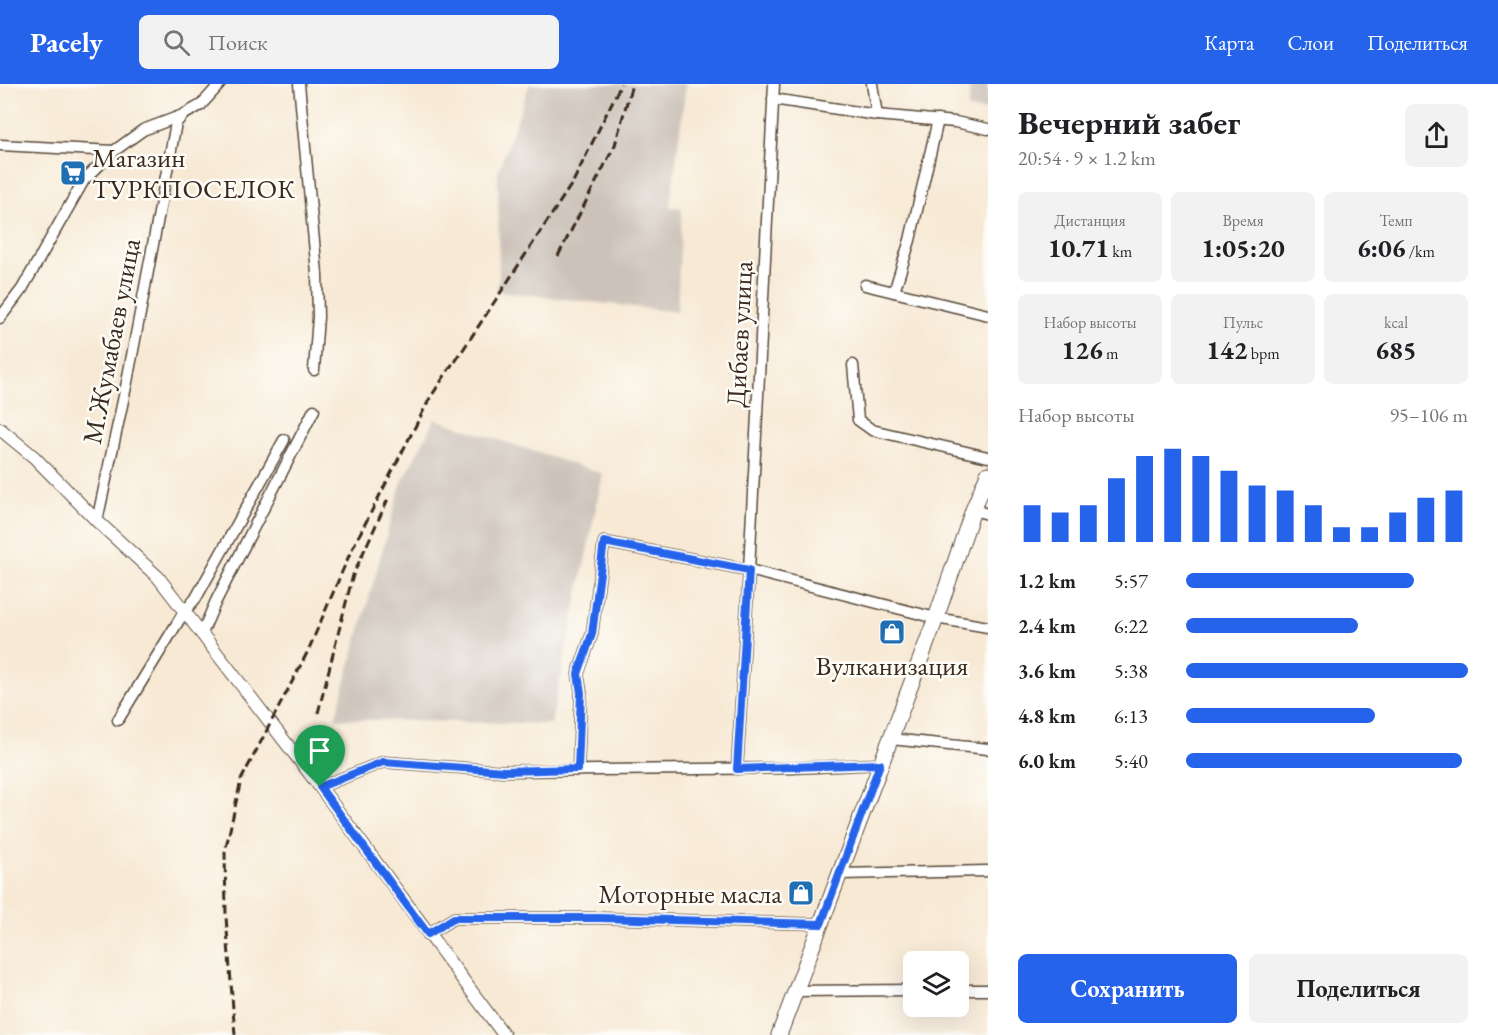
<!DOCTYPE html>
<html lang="ru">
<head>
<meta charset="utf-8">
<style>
	:root { --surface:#fff; --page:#f2f2f2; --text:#202124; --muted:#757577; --accent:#2563eb }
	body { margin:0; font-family:"EB Garamond",serif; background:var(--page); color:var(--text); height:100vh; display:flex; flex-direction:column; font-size:22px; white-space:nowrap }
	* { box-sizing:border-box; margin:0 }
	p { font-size:20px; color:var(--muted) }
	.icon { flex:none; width:33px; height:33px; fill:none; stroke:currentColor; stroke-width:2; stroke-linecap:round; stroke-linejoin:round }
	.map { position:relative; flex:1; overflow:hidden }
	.details { display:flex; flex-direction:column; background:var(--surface); width:510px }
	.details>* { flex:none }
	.tools { position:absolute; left:903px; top:867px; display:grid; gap:12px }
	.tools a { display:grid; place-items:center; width:66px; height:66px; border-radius:9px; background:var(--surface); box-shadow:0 6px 24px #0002; font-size:30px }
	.pin { position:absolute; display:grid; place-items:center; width:51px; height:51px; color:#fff; margin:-62px -26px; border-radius:50% 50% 50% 0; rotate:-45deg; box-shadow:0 0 6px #0007 }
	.pin .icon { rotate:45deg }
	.round { display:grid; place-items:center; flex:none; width:63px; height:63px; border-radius:9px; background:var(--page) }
	.head { display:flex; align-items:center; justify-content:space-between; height:102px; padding:0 30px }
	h1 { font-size:33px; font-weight:700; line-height:45px }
	.figures { display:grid; grid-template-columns:repeat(3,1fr); gap:9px; height:102px; padding:6px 30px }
	.figures div { display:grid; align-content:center; border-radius:9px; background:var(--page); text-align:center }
	.figures b { font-size:26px; font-weight:700 }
	.figures small { font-size:16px; font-weight:400 }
	.figures p { font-size:16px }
	.chart { height:168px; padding:12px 30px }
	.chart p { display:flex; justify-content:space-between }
	.chart svg { width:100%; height:108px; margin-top:6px; stroke:var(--accent); stroke-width:6 }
	.action { display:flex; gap:12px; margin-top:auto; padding:12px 30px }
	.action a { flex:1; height:69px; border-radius:9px; background:var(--accent); color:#fff; font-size:24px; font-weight:700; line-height:69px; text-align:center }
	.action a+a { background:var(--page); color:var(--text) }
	ul { padding:0 30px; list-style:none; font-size:20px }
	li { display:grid; grid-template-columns:96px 72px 1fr; align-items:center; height:45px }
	li i { height:15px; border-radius:8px; background:var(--accent) }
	header { display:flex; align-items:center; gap:36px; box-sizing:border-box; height:84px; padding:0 30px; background:var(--accent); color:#fff }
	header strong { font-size:28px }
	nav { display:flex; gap:33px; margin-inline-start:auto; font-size:21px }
	.search { width:420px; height:54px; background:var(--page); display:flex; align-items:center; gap:15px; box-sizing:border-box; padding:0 21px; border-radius:9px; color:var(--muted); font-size:22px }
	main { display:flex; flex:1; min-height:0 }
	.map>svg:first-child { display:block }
</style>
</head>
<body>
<header>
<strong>Pacely</strong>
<div class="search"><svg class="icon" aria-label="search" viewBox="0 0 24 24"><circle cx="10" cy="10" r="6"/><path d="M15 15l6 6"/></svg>Поиск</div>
<nav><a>Карта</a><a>Слои</a><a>Поделиться</a></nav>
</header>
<main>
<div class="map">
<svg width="988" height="951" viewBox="0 0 988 951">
	<rect width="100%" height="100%" fill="#fdfcf7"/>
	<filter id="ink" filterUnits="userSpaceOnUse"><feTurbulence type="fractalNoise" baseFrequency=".0167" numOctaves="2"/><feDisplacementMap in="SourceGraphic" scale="12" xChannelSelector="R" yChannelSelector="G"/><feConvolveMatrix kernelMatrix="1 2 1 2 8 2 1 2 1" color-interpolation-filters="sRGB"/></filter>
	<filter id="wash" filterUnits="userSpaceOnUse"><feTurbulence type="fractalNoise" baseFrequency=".008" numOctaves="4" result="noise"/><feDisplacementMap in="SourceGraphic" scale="24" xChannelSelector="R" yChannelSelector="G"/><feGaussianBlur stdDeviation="1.35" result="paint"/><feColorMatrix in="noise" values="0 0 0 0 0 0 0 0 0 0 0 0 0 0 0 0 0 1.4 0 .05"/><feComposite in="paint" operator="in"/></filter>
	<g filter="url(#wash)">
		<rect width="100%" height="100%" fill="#f7e9d4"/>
		<g fill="#ccc2b9">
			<polygon points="530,0 686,0 670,123 682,124 677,228 496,207 499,193 498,87"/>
			<polygon points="970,0 988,0 988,27 968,25"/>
			<polygon points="435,335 603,390 551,640 335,635 401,400"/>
		</g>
	</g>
	<g filter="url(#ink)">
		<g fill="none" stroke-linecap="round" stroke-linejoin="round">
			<defs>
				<g id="minor">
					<polyline points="299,0 317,189 318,233 314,286"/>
					<polyline points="872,0 877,31"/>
					<polyline points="773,15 877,31 955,38 988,45"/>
					<polyline points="0,61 114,67"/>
					<polyline points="865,201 988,231"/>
					<polyline points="894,208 910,156 938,36"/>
					<polyline points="0,234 22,205 84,96 114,67 143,46 183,31"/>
					<polyline points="853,281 858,336 872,346 988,373"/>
					<polyline points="973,426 988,430"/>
					<polyline points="97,437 127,298 176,39 183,31 201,21 220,0"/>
					<polyline points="202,549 216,517 314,326"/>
					<polyline points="118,636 184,528 196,514 284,356"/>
					<polyline points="891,655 988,665"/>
					<polyline points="578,685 581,608 578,590 592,550 604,458 749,486 936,534 988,543"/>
					<polyline points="737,685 749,486 774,0"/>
					<polyline points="320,703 383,678 504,687 792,684 880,680"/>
					<polyline points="838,790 988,787"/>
					<polyline points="428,850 454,834 600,834 821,840"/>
					<polyline points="958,906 988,906"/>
					<polyline points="796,907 914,906"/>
				</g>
				<polyline id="tertiary" points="0,345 34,373 97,437 158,493 320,703 504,951"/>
				<polyline id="secondary" points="779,951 936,534 973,426 988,390"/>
			</defs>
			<use href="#minor" stroke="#574739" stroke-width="13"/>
			<use href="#tertiary" stroke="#574739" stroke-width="14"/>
			<use href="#secondary" stroke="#574739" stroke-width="17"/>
			<use href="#minor" stroke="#fff" stroke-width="10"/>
			<use href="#tertiary" stroke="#fff" stroke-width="12"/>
			<use href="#secondary" stroke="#fff" stroke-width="15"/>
			<g stroke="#3b2a1e" stroke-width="3" stroke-dasharray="9 4.5" stroke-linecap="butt">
				<polyline points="558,172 615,61 632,0"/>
				<polyline points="455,278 573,98 621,0"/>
				<polyline points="318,629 353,491 388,415"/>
				<polyline points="235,951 226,833 225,768 241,696 308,567 351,467 430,314 459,270"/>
			</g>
		</g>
	</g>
	<g fill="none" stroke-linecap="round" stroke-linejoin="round" filter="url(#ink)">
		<defs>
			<polygon id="route" points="604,458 749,486 737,685 880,680 821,840 600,834 454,834 428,850 320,703 383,678 504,687 578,685 581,609 578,590 592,550"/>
		</defs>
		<use href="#route" stroke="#fff" stroke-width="12"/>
		<use href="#route" stroke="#2563eb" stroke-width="8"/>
	</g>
	<defs>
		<symbol id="supermarket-square" viewBox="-11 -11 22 22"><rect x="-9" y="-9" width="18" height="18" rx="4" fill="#1f6fb2" stroke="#fdfcf7"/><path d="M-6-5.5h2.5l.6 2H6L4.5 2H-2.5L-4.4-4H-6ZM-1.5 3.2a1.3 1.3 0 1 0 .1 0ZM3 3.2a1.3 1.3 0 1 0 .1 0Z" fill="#fff"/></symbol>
		<symbol id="shop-square" viewBox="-11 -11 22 22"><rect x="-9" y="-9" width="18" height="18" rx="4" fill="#1f6fb2" stroke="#fdfcf7"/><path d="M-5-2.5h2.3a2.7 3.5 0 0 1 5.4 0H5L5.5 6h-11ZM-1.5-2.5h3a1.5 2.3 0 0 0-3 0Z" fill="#fff"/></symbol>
	</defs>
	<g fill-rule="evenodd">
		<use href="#supermarket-square" x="58" y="74" width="30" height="30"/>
		<use href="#shop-square" x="877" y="533" width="30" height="30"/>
		<use href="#shop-square" x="786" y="794" width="30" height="30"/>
	</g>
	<g text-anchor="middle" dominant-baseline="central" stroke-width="5" stroke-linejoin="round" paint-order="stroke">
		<g font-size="27" fill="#3b2a1e" stroke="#fdfcf7" text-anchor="start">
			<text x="92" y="73">Магазин<tspan x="92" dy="31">ТУРКПОСЕЛОК</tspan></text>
			<text x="892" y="581" text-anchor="middle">Вулканизация</text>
			<text x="782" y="809" text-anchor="end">Моторные масла</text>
		</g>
		<g font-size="27" fill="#3b2a1e" stroke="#fdfcf7">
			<text transform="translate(739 250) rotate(-87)">Дибаев улица</text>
			<text transform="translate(111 257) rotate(-79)">М.Жумабаев улица</text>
		</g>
	</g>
</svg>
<div class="tools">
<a><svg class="icon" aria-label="layers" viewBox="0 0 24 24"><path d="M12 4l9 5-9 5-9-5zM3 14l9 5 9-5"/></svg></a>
</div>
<div class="pin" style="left:320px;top:703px;background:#1e9e55"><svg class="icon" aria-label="arrive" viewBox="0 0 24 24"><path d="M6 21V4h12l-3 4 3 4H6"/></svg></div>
</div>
<section class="details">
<div class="head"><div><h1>Вечерний забег</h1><p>20:54 · 9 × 1.2 km</p></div><a class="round"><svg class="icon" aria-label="share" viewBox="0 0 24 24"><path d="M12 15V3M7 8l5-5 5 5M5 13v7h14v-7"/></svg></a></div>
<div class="figures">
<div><p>Дистанция</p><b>10.71<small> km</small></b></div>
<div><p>Время</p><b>1:05:20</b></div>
<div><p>Темп</p><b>6:06<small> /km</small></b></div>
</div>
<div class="figures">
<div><p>Набор высоты</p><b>126<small> m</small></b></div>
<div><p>Пульс</p><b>142<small> bpm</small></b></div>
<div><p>kcal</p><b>685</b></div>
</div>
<div class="chart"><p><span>Набор высоты</span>95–106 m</p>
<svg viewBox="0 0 160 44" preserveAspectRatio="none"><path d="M5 44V29M15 44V32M25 44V29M35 44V18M45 44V9M55 44V6M65 44V9M75 44V15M85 44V21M95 44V23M105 44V29M115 44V38M125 44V38M135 44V32M145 44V26M155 44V23"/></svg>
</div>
<ul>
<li><b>1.2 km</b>5:57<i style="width:81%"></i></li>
<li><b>2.4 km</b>6:22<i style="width:61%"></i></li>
<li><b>3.6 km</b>5:38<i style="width:100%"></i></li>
<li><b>4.8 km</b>6:13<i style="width:67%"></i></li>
<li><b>6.0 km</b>5:40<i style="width:98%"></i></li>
</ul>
<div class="action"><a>Сохранить</a><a>Поделиться</a></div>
</section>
</main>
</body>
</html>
